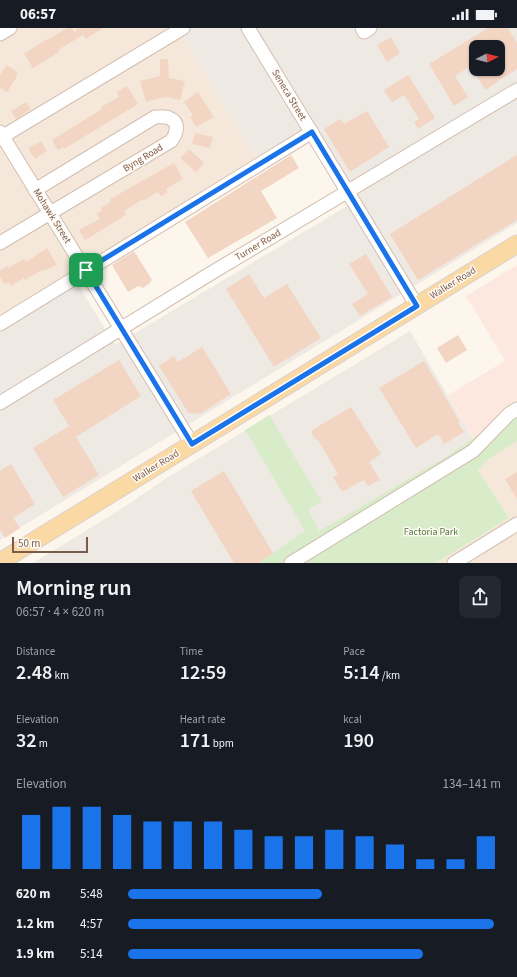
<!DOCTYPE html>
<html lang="en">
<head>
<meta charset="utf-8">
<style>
	:root { --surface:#171b24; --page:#242831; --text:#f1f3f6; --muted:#9ea1a6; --accent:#1a73e8 }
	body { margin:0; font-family:"Source Sans 3",sans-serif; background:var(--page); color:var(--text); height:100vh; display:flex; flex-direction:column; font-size:15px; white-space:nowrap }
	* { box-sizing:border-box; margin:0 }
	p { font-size:13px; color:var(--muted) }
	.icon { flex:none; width:22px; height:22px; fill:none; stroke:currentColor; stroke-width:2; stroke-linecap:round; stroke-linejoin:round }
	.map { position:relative; height:535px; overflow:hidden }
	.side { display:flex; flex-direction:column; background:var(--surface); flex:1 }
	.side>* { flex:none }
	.needle { width:26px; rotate:84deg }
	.fabs { position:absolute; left:469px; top:12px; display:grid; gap:8px }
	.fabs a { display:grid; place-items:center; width:36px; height:36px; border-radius:8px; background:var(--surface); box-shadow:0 1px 3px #0004; font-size:20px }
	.scale { position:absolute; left:12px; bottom:10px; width:76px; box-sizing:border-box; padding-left:4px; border:2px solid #7a5c4d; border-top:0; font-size:11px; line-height:14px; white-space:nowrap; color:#7a5c4d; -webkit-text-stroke:3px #fffaf3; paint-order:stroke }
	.pin { position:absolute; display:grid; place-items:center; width:34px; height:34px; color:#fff; margin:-17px; border-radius:8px; box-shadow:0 2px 6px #0006 }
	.round { display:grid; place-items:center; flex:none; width:42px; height:42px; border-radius:8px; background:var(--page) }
	.head { display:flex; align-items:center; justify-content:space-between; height:68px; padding:0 16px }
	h1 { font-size:22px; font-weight:600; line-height:30px }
	.stats { display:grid; grid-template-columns:repeat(3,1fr); gap:6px; height:68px; padding:4px 16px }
	.stats div { display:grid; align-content:center }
	.stats b { font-size:20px; font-weight:600 }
	.stats small { font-size:11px; font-weight:400 }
	.stats p { font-size:11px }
	.chart { height:112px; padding:8px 16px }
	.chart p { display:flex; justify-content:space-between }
	.chart svg { width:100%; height:72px; margin-top:4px; stroke:var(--accent); stroke-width:6 }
	ul { padding:0 16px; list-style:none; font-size:13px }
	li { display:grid; grid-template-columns:64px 48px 1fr; align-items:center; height:30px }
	li i { height:10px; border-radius:5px; background:var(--accent) }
	.status { display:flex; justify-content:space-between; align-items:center; height:28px; padding:0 20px; background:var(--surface); direction:ltr }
	.status svg { height:11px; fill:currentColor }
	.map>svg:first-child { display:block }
</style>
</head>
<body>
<div class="status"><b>06:57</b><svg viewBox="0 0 49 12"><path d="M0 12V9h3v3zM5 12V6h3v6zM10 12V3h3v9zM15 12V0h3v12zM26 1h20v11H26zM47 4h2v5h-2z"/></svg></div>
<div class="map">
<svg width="517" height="535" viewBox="0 0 517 535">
	<rect width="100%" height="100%" fill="#fdf6ec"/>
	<g fill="#f5e8da">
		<polygon points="0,0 178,0 258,134 0,300"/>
		<polygon points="517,413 517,535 436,535 509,490 478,442 486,433"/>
	</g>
	<polygon fill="#fde8e0" points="517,237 517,413 486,433 448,367 505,333 466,268"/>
	<g fill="#efe9e4" fill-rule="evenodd">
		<path d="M178,0H517V195L0,512V300L77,255L115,317L359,171L316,97L258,134ZM476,19H498V41H476Z"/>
		<polygon points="410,303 486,433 323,535 33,535 118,483 173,446"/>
	</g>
	<polygon fill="#d8ecc9" points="517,383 517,413 486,433 478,442 509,490 436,535 258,535 273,525 305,503 245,402 269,387 322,474 308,481 319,503 446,429 492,397"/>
	<g fill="#f3d5c3" fill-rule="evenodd">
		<polygon points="67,0 72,0 74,4 79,0 103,0 86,11 83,7 58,22 59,24 33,40 24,26 47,11 47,12"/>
		<path d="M488,0H508L517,15V41L485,62L471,38L455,48L468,69L454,78L429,36ZM476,19H498V41H476Z"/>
		<polygon points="391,9 400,25 387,34 377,17"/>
		<polygon points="160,31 168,31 169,50 185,53 180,72 165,69 146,74 140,53 160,48"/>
		<polygon points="6,37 18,44 16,48 17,49 7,64 0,60 0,47"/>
		<polygon points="408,47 435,90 418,101 414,94 419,91 404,67 392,74 384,62"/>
		<polygon points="127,58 138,76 64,121 63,119 58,122 52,112 102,81 101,79 119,69 117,64"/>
		<polygon points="198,64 214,89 196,99 190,89 193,87 184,74"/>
		<polygon points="26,74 31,81 16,91 11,83"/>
		<polygon points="367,83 389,119 350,144 324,101 338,92 338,93 341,91 344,96"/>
		<polygon points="195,105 213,109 210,120 192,116"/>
		<polygon points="41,113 47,123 35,131 28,120"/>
		<polygon points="189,121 204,135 196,144 180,130"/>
		<polygon points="291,127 299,140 261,163 277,190 208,230 185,194"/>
		<polygon points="517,127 517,192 418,252 390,206"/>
		<polygon points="174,135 183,151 166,161 168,164 161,168 158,164 143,173 143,171 124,183 126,187 85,212 79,202 100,191 97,186 102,182 101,180 111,174 110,171"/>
		<polygon points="47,220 57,237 43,243 42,242 25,252 24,250 11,258 9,254 4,256 0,249 0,243 7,238 8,240 24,231 26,234"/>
		<polygon points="134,223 152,252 150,254 150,255 143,260 138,258 128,264 112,237"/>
		<polygon points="366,226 392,269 360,288 352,276 368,266 349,236"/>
		<polygon points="249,246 264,270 287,256 321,310 274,339 226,261"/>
		<polygon points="458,307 467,322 446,335 437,320"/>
		<polygon points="202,319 231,366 200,386 191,385 189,386 159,338 174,328 178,334"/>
		<polygon points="119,332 141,368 76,409 99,447 63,469 33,420 69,398 53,372"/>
		<polygon points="424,333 460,394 458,395 464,404 444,416 438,406 416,420 379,360"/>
		<polygon points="351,379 381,426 369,434 380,452 368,458 364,452 342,464 333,449 338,446 318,412 315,411 312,406 312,402"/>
		<polygon points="11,436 35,476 13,490 20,500 5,510 0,502 0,443"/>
		<polygon points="224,443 273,525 258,535 234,535 191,463"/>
		<polygon points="517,444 517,471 505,451"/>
	</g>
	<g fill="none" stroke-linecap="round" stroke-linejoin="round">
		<defs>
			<g id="minor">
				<polyline points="248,0 417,278"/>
				<polyline points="362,0 364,4 370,0"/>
				<polyline points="0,6 10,0"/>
				<polyline points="0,104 192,416"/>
				<polyline points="0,110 183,0"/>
				<path d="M0,215L171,113C177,106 180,94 169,90C165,88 160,89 155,89L35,162"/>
				<polyline points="0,296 312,104"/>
				<polyline points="0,375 208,247 517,62"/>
				<polyline points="291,535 473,423 509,386 517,381"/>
				<polyline points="454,535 517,496"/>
			</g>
			<polyline id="major" points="0,534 517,216"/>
		</defs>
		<use href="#minor" stroke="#d1beb0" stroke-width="15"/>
		<use href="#major" stroke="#dad1cd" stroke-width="19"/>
		<use href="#minor" stroke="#fff" stroke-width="13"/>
		<use href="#major" stroke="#fbd9a5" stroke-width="17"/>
	</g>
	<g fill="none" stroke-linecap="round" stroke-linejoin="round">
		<defs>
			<polygon id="route" points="312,104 417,278 192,416 86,242"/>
		</defs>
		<use href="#route" stroke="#fff" stroke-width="8"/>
		<use href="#route" stroke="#1a73e8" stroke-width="5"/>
	</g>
	<g text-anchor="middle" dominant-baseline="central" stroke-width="3" stroke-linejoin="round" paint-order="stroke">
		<g font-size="10" fill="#7a5c4d" stroke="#fffaf3">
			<text transform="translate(289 67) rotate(59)">Seneca Street</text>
			<text transform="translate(143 130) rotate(-31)">Byng Road</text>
			<text transform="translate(52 188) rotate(58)">Mohawk Street</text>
			<text transform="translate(258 217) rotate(-31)">Turner Road</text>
			<text transform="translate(453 255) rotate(-32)">Walker Road</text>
			<text transform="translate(156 438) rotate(-32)">Walker Road</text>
		</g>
		<g font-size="10" fill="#537a41" stroke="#fffaf3">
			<text x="431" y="504">Factoria Park</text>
		</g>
	</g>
</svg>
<div class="fabs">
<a><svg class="needle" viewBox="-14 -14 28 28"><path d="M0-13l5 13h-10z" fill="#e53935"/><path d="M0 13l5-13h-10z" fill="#9ea1a6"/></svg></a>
</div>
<div class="scale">50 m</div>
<div class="pin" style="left:86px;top:242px;background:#1e9e55"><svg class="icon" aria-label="arrive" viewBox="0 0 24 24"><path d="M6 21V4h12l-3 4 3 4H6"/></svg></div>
</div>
<section class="side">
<div class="head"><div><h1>Morning run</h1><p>06:57 · 4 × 620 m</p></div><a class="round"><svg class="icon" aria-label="share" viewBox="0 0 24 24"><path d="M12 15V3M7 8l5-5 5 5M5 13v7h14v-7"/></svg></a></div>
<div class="stats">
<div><p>Distance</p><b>2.48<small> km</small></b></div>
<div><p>Time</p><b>12:59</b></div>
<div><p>Pace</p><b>5:14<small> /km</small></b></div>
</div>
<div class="stats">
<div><p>Elevation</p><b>32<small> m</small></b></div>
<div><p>Heart rate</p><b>171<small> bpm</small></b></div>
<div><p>kcal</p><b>190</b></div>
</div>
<div class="chart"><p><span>Elevation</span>134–141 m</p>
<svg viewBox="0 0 160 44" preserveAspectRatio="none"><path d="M5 44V11M15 44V6M25 44V6M35 44V11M45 44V15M55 44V15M65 44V15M75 44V20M85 44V24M95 44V24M105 44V20M115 44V24M125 44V29M135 44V38M145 44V38M155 44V24"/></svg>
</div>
<ul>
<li><b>620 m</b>5:48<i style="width:52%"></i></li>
<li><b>1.2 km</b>4:57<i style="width:98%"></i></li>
<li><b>1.9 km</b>5:14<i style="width:79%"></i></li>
</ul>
</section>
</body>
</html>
